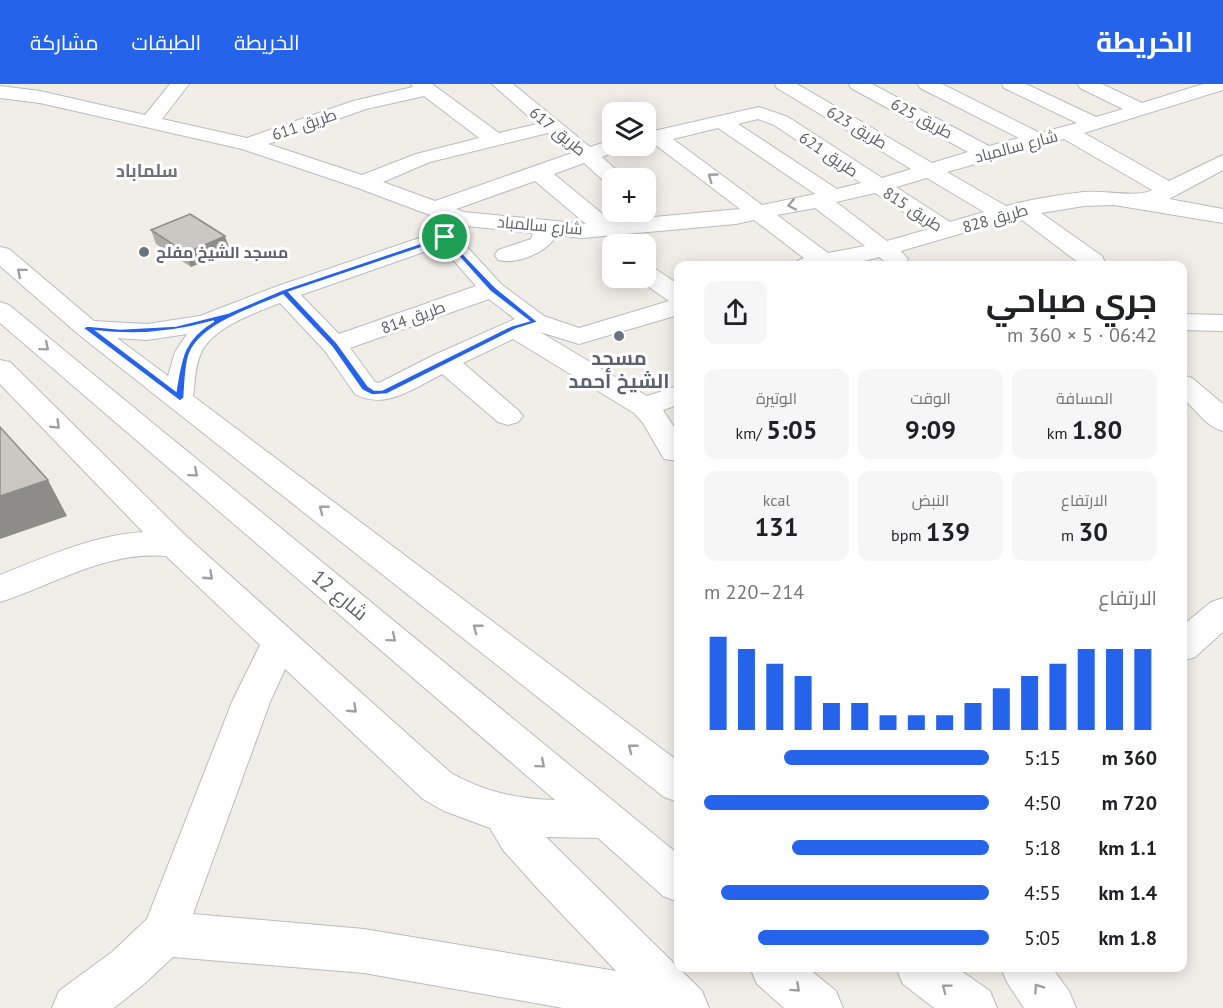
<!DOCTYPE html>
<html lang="ar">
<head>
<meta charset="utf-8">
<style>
	:root { --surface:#fff; --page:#f6f6f6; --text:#202124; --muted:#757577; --accent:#2563eb }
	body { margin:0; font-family:"PT Sans",Cairo,sans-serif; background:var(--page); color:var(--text); direction:rtl; height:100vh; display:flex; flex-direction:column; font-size:22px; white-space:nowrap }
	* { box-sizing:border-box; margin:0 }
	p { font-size:20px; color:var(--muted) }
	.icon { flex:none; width:33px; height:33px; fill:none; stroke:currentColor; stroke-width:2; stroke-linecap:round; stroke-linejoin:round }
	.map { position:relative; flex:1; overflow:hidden; direction:ltr }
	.details { position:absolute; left:674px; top:177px; width:513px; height:711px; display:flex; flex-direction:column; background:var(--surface); border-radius:12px; box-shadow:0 3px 15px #0003; direction:rtl }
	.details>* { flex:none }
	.tools { position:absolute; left:602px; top:18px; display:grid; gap:12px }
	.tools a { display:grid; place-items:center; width:54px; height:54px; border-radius:12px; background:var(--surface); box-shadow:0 3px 15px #0003; font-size:30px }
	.pin { position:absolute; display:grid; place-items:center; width:51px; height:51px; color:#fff; margin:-26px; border:3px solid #fff; border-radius:50%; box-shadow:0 2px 6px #0007 }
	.round { display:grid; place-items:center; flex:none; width:63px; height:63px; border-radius:12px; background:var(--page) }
	.summary { display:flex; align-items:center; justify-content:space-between; height:102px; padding:0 30px }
	h1 { font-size:33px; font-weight:700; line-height:45px }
	.stats { display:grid; grid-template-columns:repeat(3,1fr); gap:9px; height:102px; padding:6px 30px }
	.stats div { display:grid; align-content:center; border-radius:12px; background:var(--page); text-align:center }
	.stats b { font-size:26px; font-weight:700 }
	.stats small { font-size:16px; font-weight:400 }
	.stats p { font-size:16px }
	.chart { height:168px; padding:12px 30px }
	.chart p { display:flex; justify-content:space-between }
	.chart svg { width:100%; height:108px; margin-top:6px; stroke:var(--accent); stroke-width:6 }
	ul { padding:0 30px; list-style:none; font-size:20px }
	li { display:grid; grid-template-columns:96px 72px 1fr; align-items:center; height:45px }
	li i { height:15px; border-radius:8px; background:var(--accent) }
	header { display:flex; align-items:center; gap:36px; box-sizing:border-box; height:84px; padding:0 30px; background:var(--accent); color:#fff }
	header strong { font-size:28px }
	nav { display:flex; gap:33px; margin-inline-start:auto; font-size:21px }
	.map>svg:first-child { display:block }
</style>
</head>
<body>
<header>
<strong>الخريطة</strong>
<nav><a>الخريطة</a><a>الطبقات</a><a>مشاركة</a></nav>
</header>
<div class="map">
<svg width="1223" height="924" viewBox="0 0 1223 924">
	<rect width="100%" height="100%" fill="#f0eee6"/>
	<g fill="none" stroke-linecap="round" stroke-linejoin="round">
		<defs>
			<g id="minor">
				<path d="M170,0H189L162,35L247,54L353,17L413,3L411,0H432L499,49L537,40L492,0H513L590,63L612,56V62H623L620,66L602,73L625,94H612V100L606,99L584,79L554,90L611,137L740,125L653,59L645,61V49L759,23L788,33L882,94L911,85L777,4L775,0H797L932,79L968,68L851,4L849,0H872L989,62L1019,54L920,4L918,0H942L1040,49L1077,39L1004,4L1002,0H1026L1096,33L1123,25L1080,4L1078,0H1102L1142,19L1203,0H1223V6L1084,49L1169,97L1223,71V86L1169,115L1223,125V139L1114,121L1084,122L1041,129L1102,172L1107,182H1083L1018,133L901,167L908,175L905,180C893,183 888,180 879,173L845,182H794L797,177L804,174L754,136L736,140L582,154L557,151C547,168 518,181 498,176L495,171L498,166L531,155L533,149L466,142L458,153L501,200L544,232L579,244L669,217L636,194H645V182L654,184L678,200V231L579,260L540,248L647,312L678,302V321L663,326L678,349V377L664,375L643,339L634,329L513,255L463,279L518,326L523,332L518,338L508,341L498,338L442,290C416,303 385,327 355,310L325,267L280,219C255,229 213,243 201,269C195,282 195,297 193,312L678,677V718L664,713L78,250L0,182V163L9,165L94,237L147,240L200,232L275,203L437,148L446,137L355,103L242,65L40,19L0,14V2L40,7L145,31ZM424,12L479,54L416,70L362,91L268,60L366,25ZM758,35L774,41L861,99L837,105L738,40ZM718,44L815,110L762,121L673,55ZM548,49L572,69L435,117L383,98L430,78ZM1064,55L1152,106C1138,114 1103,106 1084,108C1058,111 1031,115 1006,122L947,88ZM927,94L984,128L950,138L896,103ZM535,97L586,140L464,128L456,125ZM875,109L929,145L887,157L836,118ZM815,124L865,162L828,169L777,131ZM441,162L476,202L339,250L301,211ZM489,215L515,235L434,271L379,299L375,298L350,264ZM187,250L175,268L168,292L117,254L147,256Z"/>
				<path d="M0,218L9,221L678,770V818L663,812L598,754L546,753L702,907L709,924H563L364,889L173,873L144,900L114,924H52L59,907L112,868L147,835L232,618L260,561L166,472C105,467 56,500 0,518V491C46,473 93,451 143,448L0,300V276L10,278L187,453L451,689C485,708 517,715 555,716L0,239ZM285,585L423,715L444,727L490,744L503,766L538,805L616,887L364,845L193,830L270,618Z"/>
				<polygon points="1182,230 1223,231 1223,247 1182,246"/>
				<path d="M1182,291L1192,294L1223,320V347C1206,343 1196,325 1182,314Z"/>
				<polygon points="1223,514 1223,548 1195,573 1182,577 1182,542 1211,518"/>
				<polygon points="750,884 808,884 836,907 843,924 784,924 757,900"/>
				<polygon points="896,884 957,884 990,907 997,924 934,924 903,900"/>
				<polygon points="1001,884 1052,884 1069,907 1076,924 1024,924 1008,900"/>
			</g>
		</defs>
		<use href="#minor" stroke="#b8bbbf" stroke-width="2"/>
		<use href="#minor" fill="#fff" fill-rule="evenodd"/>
	</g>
	<polygon fill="#afaca8" points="151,146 230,166 191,183 156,160"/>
	<g fill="#8e8c88">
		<polygon points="225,152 230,166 191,183 186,169"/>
		<polygon points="48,396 67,432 0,455 0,412"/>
	</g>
	<g fill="#cbc8c3" stroke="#8e8c88" stroke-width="1.5">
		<polygon points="190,130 225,152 186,169 151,146"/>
		<polygon points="0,343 48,396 0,412"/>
	</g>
	<defs><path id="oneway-chevron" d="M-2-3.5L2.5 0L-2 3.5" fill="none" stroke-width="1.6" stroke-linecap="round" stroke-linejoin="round" transform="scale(1.5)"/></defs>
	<g stroke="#9ea0a3">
		<use href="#oneway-chevron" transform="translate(712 93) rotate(-144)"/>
		<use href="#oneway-chevron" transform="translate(792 121) rotate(168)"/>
		<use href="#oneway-chevron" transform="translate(21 188) rotate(-140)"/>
		<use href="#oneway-chevron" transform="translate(45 263) rotate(40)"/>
		<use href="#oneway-chevron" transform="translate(56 341) rotate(44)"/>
		<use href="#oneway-chevron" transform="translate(194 389) rotate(40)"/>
		<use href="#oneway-chevron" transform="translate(323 425) rotate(-142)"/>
		<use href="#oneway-chevron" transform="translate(209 492) rotate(43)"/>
		<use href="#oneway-chevron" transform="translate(477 544) rotate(-142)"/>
		<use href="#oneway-chevron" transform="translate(392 554) rotate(40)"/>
		<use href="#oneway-chevron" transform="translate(353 625) rotate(43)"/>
		<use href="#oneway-chevron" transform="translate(632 664) rotate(-142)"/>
		<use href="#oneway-chevron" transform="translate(541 680) rotate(40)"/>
		<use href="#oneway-chevron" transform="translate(796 904) rotate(42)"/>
		<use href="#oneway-chevron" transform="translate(946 904) rotate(-143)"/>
		<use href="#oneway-chevron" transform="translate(1038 904) rotate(-125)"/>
	</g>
	<path fill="#2563eb" stroke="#fff" stroke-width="1.5" fill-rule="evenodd" d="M445,151L495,203L538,238L516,245L387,310L372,311L362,306L332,263L283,211C255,223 200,240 189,271C185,284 185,301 184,314L180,317L83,244L87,242L120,245L176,242L228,229L282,206ZM444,156L490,207L529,237L511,242L382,306H374L368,302L337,259L289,208ZM214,237C183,255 181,275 176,307L97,247C137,252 175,248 214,237Z"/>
	<g fill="#6b7280" stroke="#fff" stroke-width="2">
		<circle cx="144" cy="168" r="6"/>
		<circle cx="619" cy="252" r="6"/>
	</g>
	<g text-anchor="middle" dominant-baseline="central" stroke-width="6" stroke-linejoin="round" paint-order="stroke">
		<g font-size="16" fill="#5d6166" stroke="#fff">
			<text transform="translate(922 34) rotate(28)">طريق 625</text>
			<text transform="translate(304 40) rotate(-19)">طريق 611</text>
			<text transform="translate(857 43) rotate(31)">طريق 623</text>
			<text transform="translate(558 47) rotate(39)">طريق 617</text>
			<text transform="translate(1016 62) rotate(-15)">شارع سالمباد</text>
			<text transform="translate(829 70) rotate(34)">طريق 621</text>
			<text transform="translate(913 125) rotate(33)">طريق 815</text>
			<text transform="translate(995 134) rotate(-16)">طريق 828</text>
			<text transform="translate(540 141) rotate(5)">شارع سالمباد</text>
			<text transform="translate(413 233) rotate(-20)">طريق 814</text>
		</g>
		<g font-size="16" font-weight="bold" fill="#5b616d" stroke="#fff" text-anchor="start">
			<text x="156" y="168">مسجد الشيخ مفلح</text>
		</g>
		<g font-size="18" font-weight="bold" fill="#6e7378" stroke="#fff">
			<text x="147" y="86">سلماباد</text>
		</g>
		<g font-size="20" font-weight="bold" fill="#5b616d" stroke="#fff">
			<text x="619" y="274">مسجد<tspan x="619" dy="23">الشيخ أحمد</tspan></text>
		</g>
		<g font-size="20" fill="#5d6166" stroke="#fff">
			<text transform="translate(340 511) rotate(40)">شارع 12</text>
		</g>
	</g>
</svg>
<div class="tools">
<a><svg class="icon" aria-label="layers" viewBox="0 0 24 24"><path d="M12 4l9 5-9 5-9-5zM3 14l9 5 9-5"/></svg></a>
<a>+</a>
<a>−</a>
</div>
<div class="pin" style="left:445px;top:153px;background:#1e9e55"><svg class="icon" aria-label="arrive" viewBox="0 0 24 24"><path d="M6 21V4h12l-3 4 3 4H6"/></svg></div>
<section class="details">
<div class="summary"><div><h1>جري صباحي</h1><p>06:42 · 5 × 360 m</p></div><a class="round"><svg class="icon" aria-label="share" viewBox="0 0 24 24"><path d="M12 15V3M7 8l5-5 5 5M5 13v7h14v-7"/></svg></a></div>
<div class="stats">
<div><p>المسافة</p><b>1.80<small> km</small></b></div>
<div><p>الوقت</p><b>9:09</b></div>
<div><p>الوتيرة</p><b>5:05<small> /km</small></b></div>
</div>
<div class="stats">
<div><p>الارتفاع</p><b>30<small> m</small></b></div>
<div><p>النبض</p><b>139<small> bpm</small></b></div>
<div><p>kcal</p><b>131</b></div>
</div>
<div class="chart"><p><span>الارتفاع</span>214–220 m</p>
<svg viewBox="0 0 160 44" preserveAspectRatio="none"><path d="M5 44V6M15 44V11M25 44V17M35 44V22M45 44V33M55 44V33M65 44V38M75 44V38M85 44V38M95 44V33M105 44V27M115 44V22M125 44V17M135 44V11M145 44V11M155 44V11"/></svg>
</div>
<ul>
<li><b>360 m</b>5:15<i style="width:72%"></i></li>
<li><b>720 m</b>4:50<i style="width:100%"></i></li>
<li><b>1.1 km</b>5:18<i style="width:69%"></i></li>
<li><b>1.4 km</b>4:55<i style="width:94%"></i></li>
<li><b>1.8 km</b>5:05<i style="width:81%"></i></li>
</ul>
</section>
</div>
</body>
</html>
